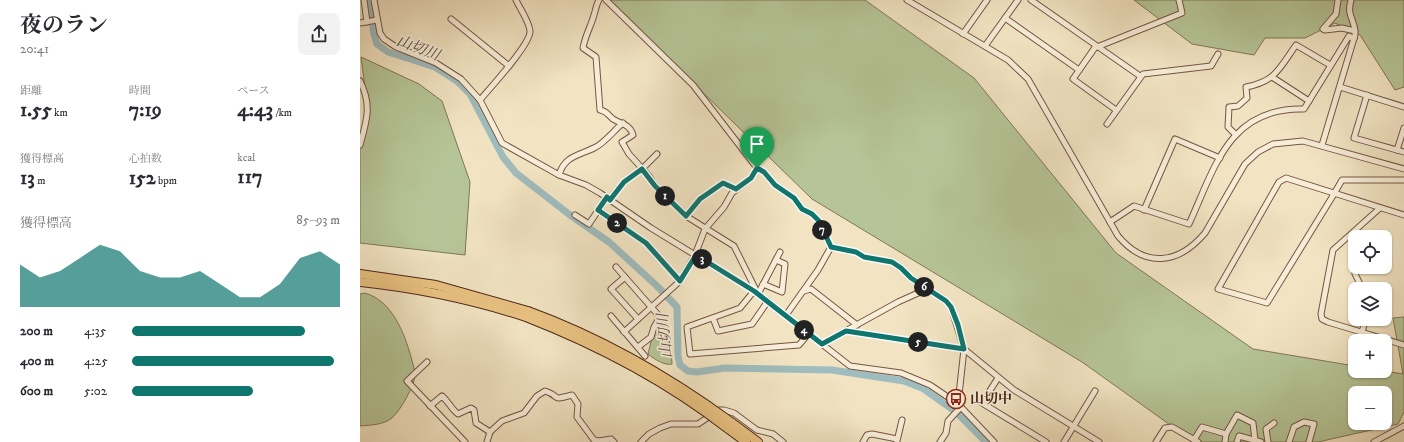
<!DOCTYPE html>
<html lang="ja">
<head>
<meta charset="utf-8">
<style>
	:root { --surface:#fff; --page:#f2f2f3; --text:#2b2b33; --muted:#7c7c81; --accent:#0f766e }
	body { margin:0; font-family:"IM FELL DW Pica","Noto Serif JP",serif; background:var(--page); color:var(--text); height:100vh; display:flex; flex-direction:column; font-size:15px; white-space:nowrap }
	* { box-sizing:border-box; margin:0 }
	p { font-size:13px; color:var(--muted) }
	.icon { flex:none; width:22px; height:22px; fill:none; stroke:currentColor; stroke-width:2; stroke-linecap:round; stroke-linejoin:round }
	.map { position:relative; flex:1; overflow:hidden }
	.details { display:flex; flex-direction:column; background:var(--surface); width:360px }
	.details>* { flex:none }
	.controls { position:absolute; left:988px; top:230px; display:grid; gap:8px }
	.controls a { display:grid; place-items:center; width:44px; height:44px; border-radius:8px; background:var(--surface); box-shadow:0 1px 3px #0004; font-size:20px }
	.pin { position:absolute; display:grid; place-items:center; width:34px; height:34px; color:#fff; margin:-41px -17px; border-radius:50% 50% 50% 0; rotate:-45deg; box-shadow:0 0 4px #0007 }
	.pin .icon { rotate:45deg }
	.km { position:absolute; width:20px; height:20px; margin:-10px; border-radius:50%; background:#222; color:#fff; font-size:11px; line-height:20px; text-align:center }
	.round { display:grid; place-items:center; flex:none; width:42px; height:42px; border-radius:8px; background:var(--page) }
	.headline { display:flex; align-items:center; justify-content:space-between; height:68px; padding:0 20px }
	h1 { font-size:22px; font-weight:700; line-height:30px }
	.figures { display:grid; grid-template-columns:repeat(3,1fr); gap:6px; height:68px; padding:4px 20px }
	.figures div { display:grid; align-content:center }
	.figures b { font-size:20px; font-weight:700 }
	.figures small { font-size:11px; font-weight:400 }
	.figures p { font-size:11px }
	.chart { height:112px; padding:8px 20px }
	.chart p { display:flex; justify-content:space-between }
	.chart svg { width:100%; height:72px; margin-top:4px; fill:var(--accent); opacity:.7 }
	ul { padding:0 20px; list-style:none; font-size:13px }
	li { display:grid; grid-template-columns:64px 48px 1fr; align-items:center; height:30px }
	li i { height:10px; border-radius:5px; background:var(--accent) }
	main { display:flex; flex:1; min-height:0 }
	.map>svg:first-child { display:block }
</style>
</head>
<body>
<main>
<section class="details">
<div class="headline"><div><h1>夜のラン</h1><p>20:41</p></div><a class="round"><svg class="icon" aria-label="share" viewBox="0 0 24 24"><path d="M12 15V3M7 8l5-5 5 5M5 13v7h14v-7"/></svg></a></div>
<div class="figures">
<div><p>距離</p><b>1.55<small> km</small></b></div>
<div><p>時間</p><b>7:19</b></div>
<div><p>ペース</p><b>4:43<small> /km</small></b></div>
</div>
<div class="figures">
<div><p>獲得標高</p><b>13<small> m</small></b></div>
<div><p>心拍数</p><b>152<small> bpm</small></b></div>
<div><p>kcal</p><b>117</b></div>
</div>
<div class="chart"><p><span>獲得標高</span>85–93 m</p>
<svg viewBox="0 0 160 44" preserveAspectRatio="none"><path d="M0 44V18L10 26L20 22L30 14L40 6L50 10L60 22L70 26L80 26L90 22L100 30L110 38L120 38L130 30L140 14L150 10L160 18V44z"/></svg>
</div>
<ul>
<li><b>200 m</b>4:35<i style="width:83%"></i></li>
<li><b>400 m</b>4:25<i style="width:97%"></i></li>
<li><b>600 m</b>5:02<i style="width:58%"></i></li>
</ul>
</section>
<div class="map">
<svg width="1044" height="442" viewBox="0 0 1044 442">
	<rect width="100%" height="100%" fill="#f2e4c3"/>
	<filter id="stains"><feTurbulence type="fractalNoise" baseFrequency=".005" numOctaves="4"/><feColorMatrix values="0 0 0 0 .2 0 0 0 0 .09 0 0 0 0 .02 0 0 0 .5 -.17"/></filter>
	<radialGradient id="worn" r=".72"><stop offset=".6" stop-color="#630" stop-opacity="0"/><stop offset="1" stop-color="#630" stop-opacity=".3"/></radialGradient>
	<g fill="#b6c597" stroke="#807658" fill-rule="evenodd">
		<path d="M243,0H505L614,78L756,253L893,349L995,366V371H1025L1043,374L1033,318L1044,317V412L1038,424L958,442H834L722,362L452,199L297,48ZM995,393H1025V423H995Z"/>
		<polygon points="774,0 1044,0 1044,87 1035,90 1000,35 975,23 945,38 905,38 894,55 832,44"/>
		<polygon points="1,57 59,84 82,101 110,182 105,255 0,243 0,149 8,110"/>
		<path d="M5,293C32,301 44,332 51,357C52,362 55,369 55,375C55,385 40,411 32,418C23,425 11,425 0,426V294Z"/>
		<path d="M298,323H305L308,326C308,340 312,351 312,364C305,366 294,359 288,354L294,330Z"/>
	</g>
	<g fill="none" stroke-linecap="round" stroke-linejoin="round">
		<polyline stroke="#9fbcbe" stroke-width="7" points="9,0 14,35 17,44 28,52 75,67 97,81 110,94 143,157 156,173 210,215 249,242 297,286 317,307 318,356 320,365 328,371 337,372 365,368 472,370 544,381 562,388 596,412 626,442"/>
		<defs>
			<g id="minor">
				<polyline points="4,0 7,22"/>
				<polyline points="14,0 20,33 24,39 36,47 76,63 101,79 120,100 142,143 199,175 226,185 240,193 291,228 394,291 490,366 541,373 570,385 598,404 634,442"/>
				<path d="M239,0C236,5 236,9 234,15C231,26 225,36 223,48L236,57L240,110C247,111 248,115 253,119C261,124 270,124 273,135L262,142L269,154L289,176L295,186L326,216L374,246L395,288L394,291L380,308L327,327L330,354L439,345L449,333"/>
				<polyline points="246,0 333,85 397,168 404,172 415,185 434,198 442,209 452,214 459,221 471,247"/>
				<path d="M547,0L648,60L668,79L758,236C785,268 818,265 845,233L885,164L898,152L913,144L943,141L1044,169"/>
				<polyline points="671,0 780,76"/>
				<polyline points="978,0 976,14 963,29 965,30 982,28 995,31"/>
				<polyline points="645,18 719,70"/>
				<polyline points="91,19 149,66"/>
				<polyline points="0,23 17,20"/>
				<polyline points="603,34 627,0"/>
				<polyline points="625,46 658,0"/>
				<polyline points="736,46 713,79 756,110"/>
				<polyline points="737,47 822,13 819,0"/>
				<polyline points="912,77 949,101"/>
				<path d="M0,81C12,105 7,120 0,145"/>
				<polyline points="980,87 1044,107"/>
				<polyline points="1007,95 994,138 1044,152"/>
				<path d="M120,100C130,88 171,44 170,31C169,21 160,9 156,0"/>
				<polyline points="747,124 783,74 851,66 858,54"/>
				<path d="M876,135L868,127L869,107L878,106L887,98L886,87C916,81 919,69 936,45L970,65"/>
				<path d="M962,145L995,35C996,19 986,18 991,0"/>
				<polyline points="1037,150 1044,128"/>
				<path d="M199,175C204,156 220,155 234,148C245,143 254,130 263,123"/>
				<polyline points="1044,180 982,180 974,194 907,303 858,289 919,182 926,178 1044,215"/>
				<polyline points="250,199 264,182 282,169 297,154"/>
				<polyline points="1020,208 973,250 961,314 962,319 968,322 1044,345"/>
				<polyline points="238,210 286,243 320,281"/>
				<polyline points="784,210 815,139 860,158"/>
				<polyline points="215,215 229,224 247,197"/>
				<polyline points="326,216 340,199 363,183 376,189"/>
				<path d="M750,222L774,206L829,224C855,167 869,107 944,109L989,36L994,39"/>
				<polyline points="471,247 496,252 504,257 532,262 541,268 551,278 586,301 591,307 604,349 598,404"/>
				<polyline points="256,267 300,317 294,327 291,337 278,347"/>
				<polyline points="995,274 1000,284 1001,289"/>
				<polyline points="265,277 251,289 278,319"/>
				<polyline points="403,284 422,292 425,264 416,260"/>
				<polyline points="444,291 451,289 497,325"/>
				<polyline points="398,294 420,252"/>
				<polyline points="426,315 458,270 471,247"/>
				<polyline points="251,316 285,356"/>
				<polyline points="353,318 358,331 392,324 408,301"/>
				<polyline points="486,331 604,349 654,390 739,442"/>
				<polyline points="264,332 320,281 335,255 345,229 364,207 372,193 391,178 397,168"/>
				<polyline points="999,341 1006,319"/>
				<polyline points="462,344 538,302 567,289"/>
				<polyline points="994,357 995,354"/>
				<polyline points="67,362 47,381 105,442"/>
				<polyline points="638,378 622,403 686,442"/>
				<path d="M70,406L82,396C89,402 91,409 98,414L111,408L114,410L116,423L130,432L142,421L164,413L177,396L185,391C203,397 189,401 212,395L218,404L217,417L234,440L239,441L251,439L254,442"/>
				<polyline points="866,434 877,415 893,423 895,440"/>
				<polyline points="834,440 842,427 866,434 865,442"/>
				<polyline points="537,441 542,420"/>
				<polyline points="127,442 130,432"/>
				<polyline points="281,442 289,434 300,428 311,424 338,424 359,410 364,410 374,413 397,430 413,434 423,442"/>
				<polyline points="503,442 507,435 512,434 537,439"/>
				<polyline points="580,442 586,433 588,421 601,407"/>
				<polyline points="704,442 735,391"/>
				<polyline points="796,442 805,428 812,427 838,442"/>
				<polyline points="877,442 879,436 901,442"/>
				<polyline points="908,442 906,429 914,423"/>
				<polyline points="929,442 934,427 944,422 954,424 949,442"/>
				<polyline points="1014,442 1044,426"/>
			</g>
			<g id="highway">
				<polyline points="0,274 76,285 168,311"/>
				<path d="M0,282C57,288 111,299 166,317"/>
				<polyline points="371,422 398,442"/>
				<polyline points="367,428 386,442"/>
			</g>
		</defs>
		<use href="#minor" stroke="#745643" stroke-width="7"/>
		<use href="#highway" stroke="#4a2718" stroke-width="10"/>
		<use href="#minor" stroke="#f7edd8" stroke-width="5"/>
		<use href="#highway" stroke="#e9c282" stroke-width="8"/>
		<defs>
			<g id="highway-bridge">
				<path d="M168,311C242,338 308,376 371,422"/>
				<path d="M166,317C238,345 305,380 367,428"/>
			</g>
		</defs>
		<use href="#highway-bridge" stroke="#4a2718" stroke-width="10" stroke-linecap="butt"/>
		<use href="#highway-bridge" stroke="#e9c282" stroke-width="8"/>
	</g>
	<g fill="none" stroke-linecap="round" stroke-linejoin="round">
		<defs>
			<polygon id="route" points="397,168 404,172 415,185 434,198 442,209 452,214 459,221 471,247 496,252 504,257 532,262 541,268 551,278 586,301 591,307 598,325 604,349 486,331 462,344 394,291 336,255 320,281 286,243 238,210 247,197 250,200 264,182 282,169 295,186 326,216 340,199 363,183 376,189 391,178"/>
		</defs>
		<use href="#route" stroke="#fff" stroke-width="8"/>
		<use href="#route" stroke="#0f766e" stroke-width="5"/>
	</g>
	<defs>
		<symbol id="bus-ring" viewBox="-11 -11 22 22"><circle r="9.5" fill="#f7edd8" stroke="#8f2418" stroke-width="1.5"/><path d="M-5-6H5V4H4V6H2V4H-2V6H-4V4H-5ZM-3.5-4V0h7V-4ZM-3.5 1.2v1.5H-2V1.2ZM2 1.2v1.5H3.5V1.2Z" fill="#8f2418"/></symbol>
	</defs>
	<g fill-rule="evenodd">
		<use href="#bus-ring" x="585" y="388" width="22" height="22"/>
	</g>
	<g text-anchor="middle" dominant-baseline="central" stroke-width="3.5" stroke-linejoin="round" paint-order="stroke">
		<g font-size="14" font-weight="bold" fill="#4a2718" stroke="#f7edd8" text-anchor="start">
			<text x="610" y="399">山切中</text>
		</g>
		<g font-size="15" font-style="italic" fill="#5f4c42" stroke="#f7edd8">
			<text transform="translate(58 48) rotate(21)">山切川</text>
			<text transform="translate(305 336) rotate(-95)">山切川</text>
		</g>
	</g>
	<rect width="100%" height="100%" filter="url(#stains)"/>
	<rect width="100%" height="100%" fill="url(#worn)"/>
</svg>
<div class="controls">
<a><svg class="icon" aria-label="locate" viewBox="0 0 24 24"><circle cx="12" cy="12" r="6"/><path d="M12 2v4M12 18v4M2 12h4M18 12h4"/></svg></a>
<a><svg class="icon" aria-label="layers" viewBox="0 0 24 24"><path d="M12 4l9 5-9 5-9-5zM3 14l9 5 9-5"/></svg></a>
<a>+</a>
<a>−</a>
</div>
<div class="pin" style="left:397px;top:168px;background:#1e9e55"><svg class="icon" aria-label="arrive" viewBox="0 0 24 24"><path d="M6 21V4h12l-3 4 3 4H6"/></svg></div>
<b class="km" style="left:305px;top:196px">1</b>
<b class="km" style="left:257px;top:223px">2</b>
<b class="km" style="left:342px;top:259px">3</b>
<b class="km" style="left:444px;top:330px">4</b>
<b class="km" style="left:558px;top:342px">5</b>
<b class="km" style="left:564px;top:287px">6</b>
<b class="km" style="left:462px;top:230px">7</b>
</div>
</main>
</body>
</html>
